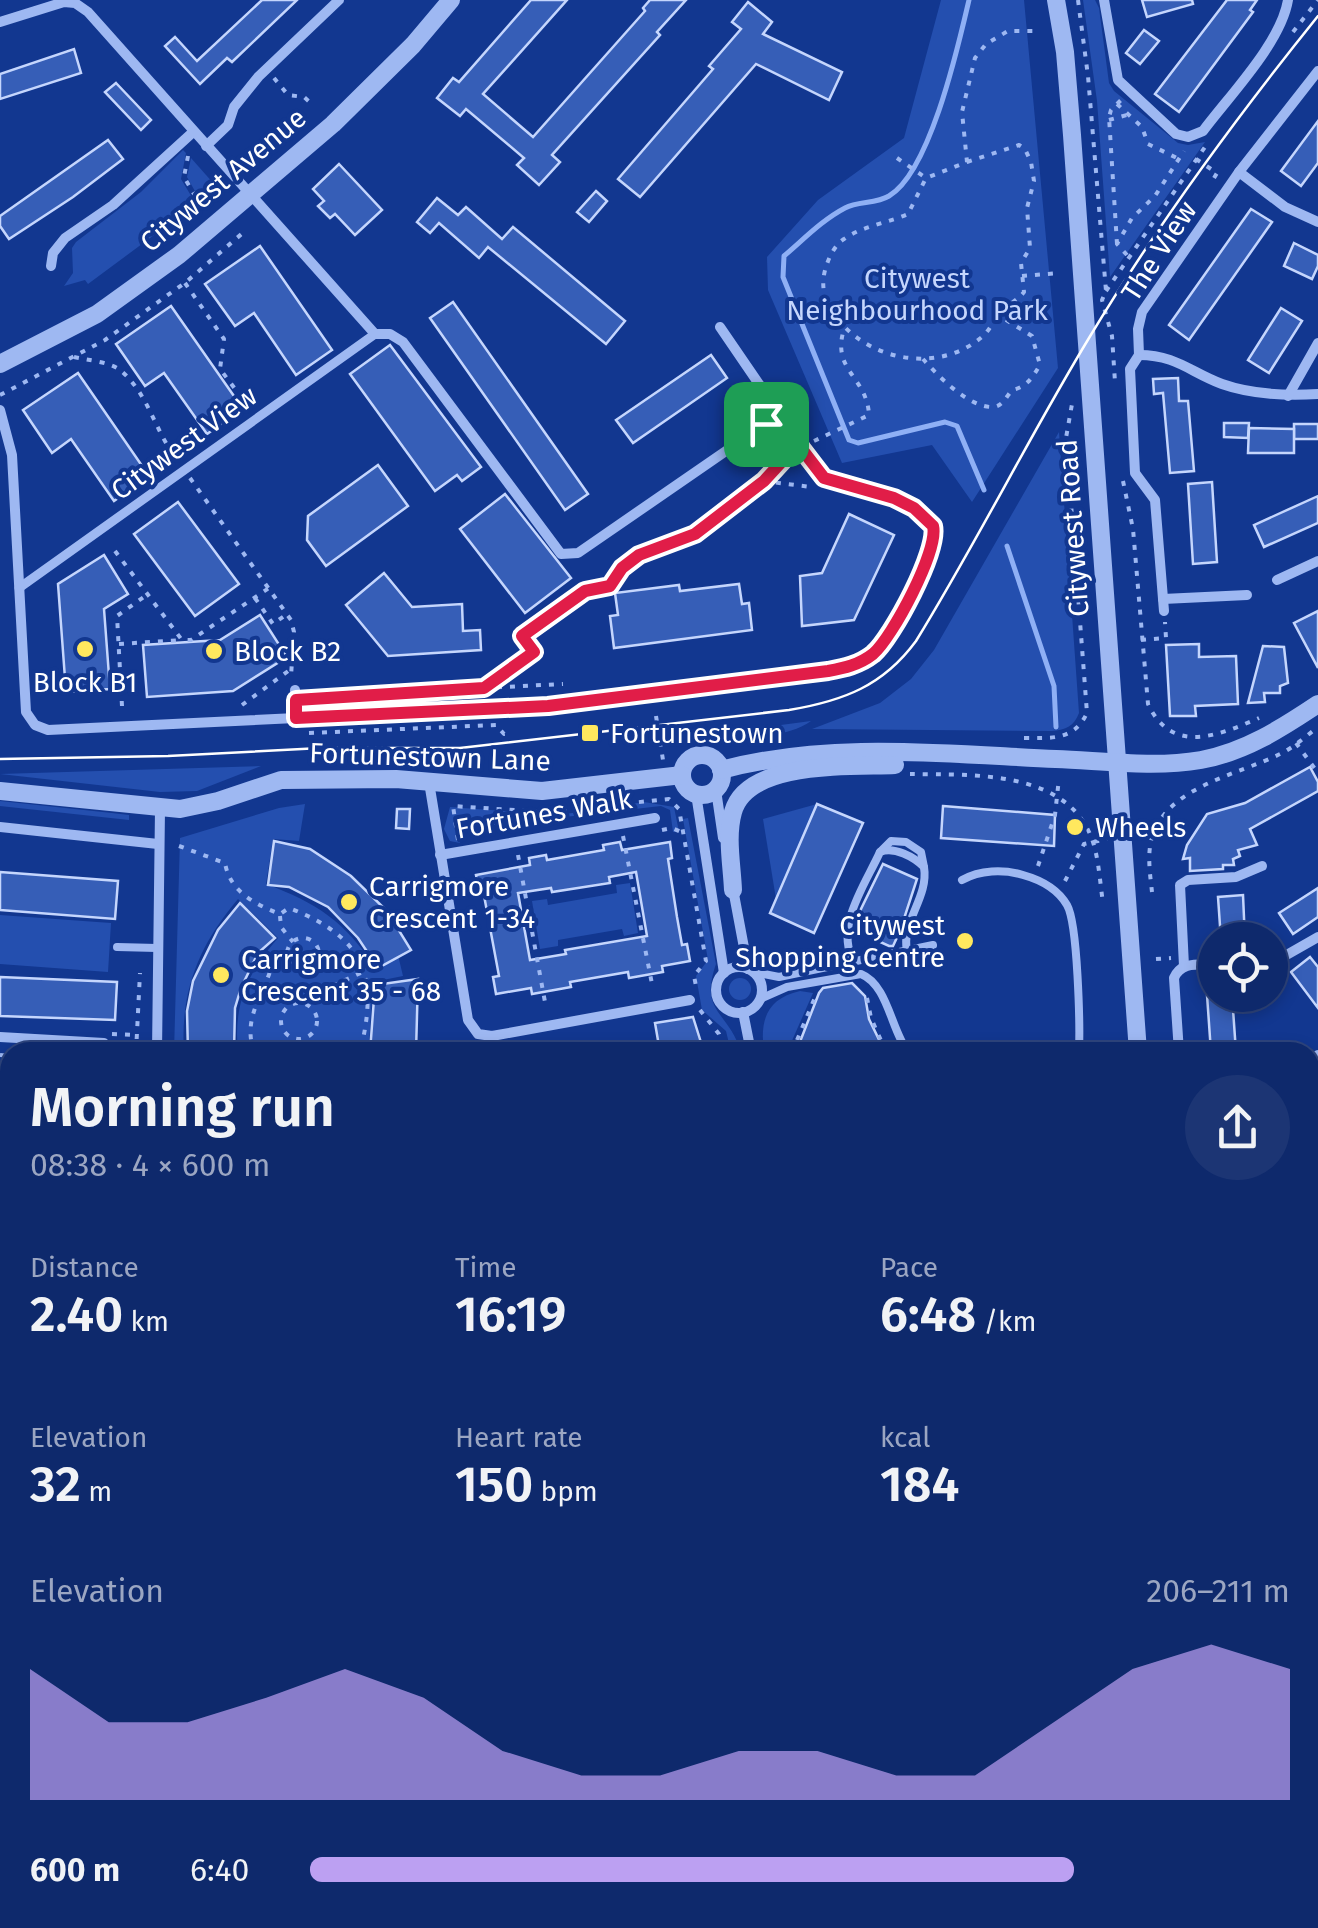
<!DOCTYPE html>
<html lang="en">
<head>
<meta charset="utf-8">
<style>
	:root { --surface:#0e296c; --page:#1c3574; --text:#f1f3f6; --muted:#9ba6c2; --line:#2e457f; --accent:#bca0f2 }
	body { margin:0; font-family:"Fira Sans",sans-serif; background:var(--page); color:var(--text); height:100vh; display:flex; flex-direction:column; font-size:38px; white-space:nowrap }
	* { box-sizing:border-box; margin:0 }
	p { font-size:32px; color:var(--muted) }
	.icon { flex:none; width:55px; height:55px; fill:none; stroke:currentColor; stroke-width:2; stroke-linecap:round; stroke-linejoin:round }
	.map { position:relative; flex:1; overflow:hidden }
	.sheet { position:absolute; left:0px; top:1042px; width:1320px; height:888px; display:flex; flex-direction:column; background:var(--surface); border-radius:30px 30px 0 0; box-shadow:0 5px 15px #0003,0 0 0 2px var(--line) }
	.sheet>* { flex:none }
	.controls { position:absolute; left:1198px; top:922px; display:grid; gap:20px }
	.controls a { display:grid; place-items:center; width:90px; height:90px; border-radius:50%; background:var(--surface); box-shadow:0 5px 15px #0003,0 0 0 2px var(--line); font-size:50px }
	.pin { position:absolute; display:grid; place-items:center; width:85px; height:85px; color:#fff; margin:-42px; border-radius:20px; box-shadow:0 5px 15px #0006 }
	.round { display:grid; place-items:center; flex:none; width:105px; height:105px; border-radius:52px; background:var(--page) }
	.headline { display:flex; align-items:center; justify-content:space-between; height:170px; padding:0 30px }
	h1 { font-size:55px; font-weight:600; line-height:75px }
	.metrics { display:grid; grid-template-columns:repeat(3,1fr); gap:15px; height:170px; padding:10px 30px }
	.metrics div { display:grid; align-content:center }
	.metrics b { font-size:50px; font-weight:600 }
	.metrics small { font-size:28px; font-weight:400 }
	.metrics p { font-size:28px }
	.chart { height:280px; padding:20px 30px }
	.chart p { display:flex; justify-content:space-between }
	.chart svg { width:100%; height:180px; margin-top:10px; fill:var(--accent); opacity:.7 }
	ul { padding:0 30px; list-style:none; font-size:32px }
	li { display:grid; grid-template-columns:160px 120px 1fr; align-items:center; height:75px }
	li i { height:25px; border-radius:12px; background:var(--accent) }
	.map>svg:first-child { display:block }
</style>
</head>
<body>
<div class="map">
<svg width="1318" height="1928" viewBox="0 0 1318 1928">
	<rect width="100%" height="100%" fill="#123790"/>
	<g fill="#244faf">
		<polygon points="941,0 1024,0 1058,368 972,502 932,445 842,463 768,290 767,257 818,200 904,138"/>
		<polygon points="1083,0 1095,0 1099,8 1109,83 1114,91 1178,143 1188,145 1205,142 1110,277 1097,101"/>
		<polygon points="183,150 186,153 181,179 196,204 88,284 85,280 64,286 73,273 72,248 76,242 141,192"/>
		<polygon points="191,158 214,184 200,200 187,177"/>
		<path d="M1059,432L1079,713C1074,726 1066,730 1052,731L812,729L880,703L911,679L934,650Z"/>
		<path d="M811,721C790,737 728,745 699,739L697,736Z"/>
		<polygon points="261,766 197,791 160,792 0,774"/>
		<polygon points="0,801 112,813 129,815 129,820 0,806"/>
		<polygon points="644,802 674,807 679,832 673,832 670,810 661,806 469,828 457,831 460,843 450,841 444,829 450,807 559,815"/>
		<path d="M305,804L299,841L273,839L266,884C317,903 344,921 375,967L398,955L403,976L373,982L369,1045L365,1052H238C233,1006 247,973 278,938L238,899C199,945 180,991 184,1052H174L180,838L279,808Z"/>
		<polygon points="817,804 776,899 763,819"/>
		<path d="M688,818L716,964C699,1013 728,1010 741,1052H731L726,1031L702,1010L696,976L708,960L683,819Z"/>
		<polygon points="630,883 638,933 624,936 622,929 558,940 558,946 540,949 532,901 547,899 548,905 617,893 616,885"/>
		<polygon points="0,915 111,923 108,972 0,964"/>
		<circle cx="740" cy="989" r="11"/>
		<path d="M800,991L813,993L787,1052H764C760,1022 765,999 800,991Z"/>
		<polygon points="10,1130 10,1211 2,1207 0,1211 0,1150"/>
		<polygon points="0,1228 10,1233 10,1282 0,1278"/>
		<polygon points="10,1612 10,1920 492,1920 494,1928 0,1928 7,1894 0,1892 0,1614"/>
	</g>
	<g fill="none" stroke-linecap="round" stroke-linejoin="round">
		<g stroke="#8fb0f5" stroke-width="5">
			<path d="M969,0C958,47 930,172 889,196C876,204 858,201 845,208C822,220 803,240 784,256L783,277L849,440L858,443L945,422L957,426L984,490"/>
			<polyline points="1007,546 1054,686 1056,727"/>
			<polyline points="1310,1283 1318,1281"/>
			<polyline points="203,1920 203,1928"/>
			<polyline points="1274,1928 1275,1920"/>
		</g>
	</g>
	<g fill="#365eb7" stroke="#c5d6fd" stroke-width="2.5" fill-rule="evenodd">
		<polygon points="262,0 297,0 232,62 227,58 200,84 165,46 175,37 197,61"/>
		<polygon points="531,0 567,0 483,94 533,137 645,11 643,8 650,0 686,0 657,32 660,35 552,155 560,162 539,185 517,165 524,158 466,109 460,116 437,98 453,78 459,82"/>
		<polygon points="1142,0 1192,0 1193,4 1147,17"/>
		<polygon points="1227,0 1257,0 1250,10 1253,12 1179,112 1155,94"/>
		<polygon points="748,2 772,22 763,34 842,72 829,100 756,64 640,197 618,179 713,69 709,66 741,29 732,22"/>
		<polygon points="1144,30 1159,41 1140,64 1126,53"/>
		<polygon points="74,49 81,73 0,99 0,74"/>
		<polygon points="116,83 151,120 141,130 105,92"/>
		<polygon points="1318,121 1318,163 1301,186 1281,171"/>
		<polygon points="108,140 123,159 73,197 9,239 0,226 0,216"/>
		<polygon points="339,164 382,210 355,235 335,214 330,218 318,206 324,201 313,189"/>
		<polygon points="596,191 607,201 589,222 577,212"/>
		<polygon points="437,198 458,215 466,207 502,239 513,227 625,321 606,344 488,247 479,258 439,223 430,233 417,222"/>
		<polygon points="1251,209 1272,222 1189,340 1169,325"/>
		<polygon points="1294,243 1318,255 1318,266 1312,279 1284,266"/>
		<polygon points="260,246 332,350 296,375 254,313 235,326 205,284"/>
		<polygon points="453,302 588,494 565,510 430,318"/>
		<polygon points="171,306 243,409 207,434 164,373 145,386 116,344"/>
		<polygon points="1281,308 1302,321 1269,373 1248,360"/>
		<polygon points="390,345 481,467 462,481 457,475 435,491 350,374"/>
		<polygon points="711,355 727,378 633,443 616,420"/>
		<polygon points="78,373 149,476 114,501 71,439 52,453 23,410"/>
		<polygon points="1178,378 1179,401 1188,401 1194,471 1170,473 1163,393 1154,394 1153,379"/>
		<polygon points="1224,423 1249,423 1248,438 1224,437"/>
		<rect x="1294" y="424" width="24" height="15"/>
		<polygon points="1249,428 1294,429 1294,453 1248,453"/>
		<polygon points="378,465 408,506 326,566 307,540 308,516"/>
		<polygon points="1212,482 1217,562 1193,564 1188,484"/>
		<polygon points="505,494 571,578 525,613 460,529"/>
		<polygon points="1318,496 1318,523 1264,547 1254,525"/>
		<polygon points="178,502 239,584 195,616 134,534"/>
		<polygon points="849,514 894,535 854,620 802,626 800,576 822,573"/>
		<polygon points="104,555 128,594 104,609 110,689 66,692 58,584"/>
		<polygon points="384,573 412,607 462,604 463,631 480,630 481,650 388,656 346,605"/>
		<polygon points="739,584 742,604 749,603 752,630 614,648 610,616 618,615 615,593 679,585 680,591"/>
		<polygon points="1318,611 1318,668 1294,623"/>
		<polygon points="260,615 287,657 233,691 147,697 143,645 220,640"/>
		<polygon points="1199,644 1199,657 1236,656 1238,704 1195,706 1196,716 1170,716 1166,645"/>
		<polygon points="1263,646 1284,647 1288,683 1280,686 1280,693 1264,693 1265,702 1248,703"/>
		<polygon points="1310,767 1318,782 1318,791 1250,829 1257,845 1238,850 1240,856 1233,859 1234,865 1223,865 1223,869 1190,871 1190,858 1183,859 1187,845 1207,814 1245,803"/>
		<polygon points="817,804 863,823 814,933 770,913"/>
		<polygon points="943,806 1055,815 1054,846 941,838"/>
		<polygon points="397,809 410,809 409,829 396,828"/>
		<polygon points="274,841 310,849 351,876 387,911 411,950 378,968 358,938 328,907 289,887 268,885"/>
		<path d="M620,842L622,850L670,842L672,858L668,859L677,917L682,945L687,944L690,961L662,966L663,972L629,978L628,972L570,982L571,987L532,994L531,988L496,994L493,977L499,976L483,890L479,891L476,875L530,865L529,858L546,855L547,860L604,850L603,845ZM636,872L647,936L565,950L566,954L530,960L518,893L551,888L552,892L610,883L609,877Z"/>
		<polygon points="883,864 917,879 900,931 893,946 889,946 856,931 861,909"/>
		<polygon points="0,872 118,881 115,919 0,910"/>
		<polygon points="1318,888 1318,917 1293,934 1279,913"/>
		<polygon points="1243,895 1245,940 1221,940 1218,897"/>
		<polygon points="240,903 275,938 258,953 241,988 235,1008 234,1052 188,1052 187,1011 193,981 218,930"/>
		<polygon points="1310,957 1318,967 1318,1008 1291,972"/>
		<polygon points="0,977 117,982 115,1020 0,1016"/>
		<polygon points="418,979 416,1052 370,1052 375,985"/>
		<polygon points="852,983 865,996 869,1019 885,1052 796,1052 819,993 823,988"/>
		<polygon points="1207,995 1232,995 1236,1052 1211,1052"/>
		<polygon points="693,1017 704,1052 660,1052 655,1023"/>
	</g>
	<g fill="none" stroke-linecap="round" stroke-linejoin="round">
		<g stroke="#9eb8f2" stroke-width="4" stroke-dasharray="5 8" stroke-linecap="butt">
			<polyline points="1078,0 1088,76 1106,291 1102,300 1112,336 1115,382"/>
			<polyline points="1293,32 1318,0"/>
			<polyline points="274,78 288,95 304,97 313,105"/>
			<polyline points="1117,104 1142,127 1148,144 1179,159"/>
			<polyline points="1109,120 1127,115"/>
			<polyline points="188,156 184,177 201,206"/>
			<polyline points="897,158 926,178"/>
			<polyline points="1196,159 1217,173 1214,178 1218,180"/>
			<path d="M967,162L1019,145L1025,149L1031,162L1034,181L1027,208L1030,248L1021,263L1024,292C1017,301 1008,304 1001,312C994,319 990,330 983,336C939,375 866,361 834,314C823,298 820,283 827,264C830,255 836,244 844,239C862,226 888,223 908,214L926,178L967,162L962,112L975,58L986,44L1008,31H1033L1036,26"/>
			<polyline points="1117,244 1109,117 1111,110 1122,99"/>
			<polyline points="1127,255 1117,244 1132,218 1155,196 1184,151"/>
			<polyline points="1022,276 1060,273"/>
			<polyline points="185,283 224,339 220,369 251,410"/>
			<polyline points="1106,291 1205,147"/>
			<path d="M74,357C87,360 110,362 120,370C146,391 154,426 171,451"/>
			<path d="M923,359C937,375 969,408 993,407C1003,406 1006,397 1012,390C1027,387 1032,378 1040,365L1032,336L998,315"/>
			<polyline points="0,395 105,340 186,282 245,231"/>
			<path d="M814,441L869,415C867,376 831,371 844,329"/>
			<polyline points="190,478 291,620 294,632 291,676"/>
			<polyline points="763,481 811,487"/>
			<path d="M1123,481L1133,529L1148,704C1172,755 1217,736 1259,718"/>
			<polyline points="115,551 182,640 191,640 269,588"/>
			<polyline points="255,598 273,624 287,614"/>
			<polyline points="1141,640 1166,638 1165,622"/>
			<polyline points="119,644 182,640"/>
			<polyline points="484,688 563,684"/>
			<polyline points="311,699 484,688 534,652 522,636 585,591 611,586 622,569 639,555 695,534 763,481 786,457 774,437"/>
			<polyline points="242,705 291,669"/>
			<polyline points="122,706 117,616 148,594"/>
			<polyline points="656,716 663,760"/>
			<polyline points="309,733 496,725 504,734 510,733"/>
			<path d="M1024,738C1051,738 1074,741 1087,713L1066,438L1072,404"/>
			<polyline points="1296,743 1318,773"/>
			<path d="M910,774C972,775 1069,769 1093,842C1099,861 1100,883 1103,903"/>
			<polyline points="662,830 672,828 681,832"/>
			<polyline points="623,836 652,984"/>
			<polyline points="458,840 453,806 544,812 669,799 679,809 706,961 694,976 697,991"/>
			<path d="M179,846L225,863C230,892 255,904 280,914L289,908C365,937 379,977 360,1052"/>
			<polyline points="518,855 545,1002"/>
			<polyline points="1038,866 1055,815 1059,778"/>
			<polyline points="1065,881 1084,844 1107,839"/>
			<path d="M1152,892C1150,874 1147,854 1152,837C1168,786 1238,775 1280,754C1293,748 1306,736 1318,727"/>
			<polyline points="280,916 281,927 293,942"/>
			<circle cx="303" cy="954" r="16"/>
			<polyline points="1156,959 1171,958"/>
			<polyline points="257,998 308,997 365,971"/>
			<polyline points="867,998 871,1018 883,1045 889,1046"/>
			<circle cx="299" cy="1021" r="18"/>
			<polyline points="700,1010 719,1034 725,1052"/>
			<polyline points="112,1034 137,1035"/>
			<polyline points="136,1052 140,973"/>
			<path d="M254,1052C241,1014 268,992 274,956L288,955"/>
			<polyline points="310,1052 328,1046 357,1052"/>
			<polyline points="792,1052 816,995"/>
			<polyline points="0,1055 10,1056"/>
			<polyline points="0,1133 10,1114"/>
			<polyline points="4,1205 10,1193"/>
			<polyline points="1310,1298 1318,1296"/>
			<polyline points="1310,1304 1318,1302"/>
			<polyline points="0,1364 10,1365"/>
			<polyline points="0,1409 6,1408 6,1399"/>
			<polyline points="0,1459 3,1501 0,1501"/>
			<polyline points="3,1501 5,1521"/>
			<polyline points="0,1524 5,1523 9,1569"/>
			<polyline points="0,1623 10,1622"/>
			<polyline points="0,1833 10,1834"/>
			<polyline points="0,1839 10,1854"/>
			<polyline points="169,1920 171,1928"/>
			<polyline points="243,1920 243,1928"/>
			<polyline points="524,1920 526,1928"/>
			<polyline points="28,1928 29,1920"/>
			<polyline points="373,1928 383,1920"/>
			<polyline points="1215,1928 1215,1920"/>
		</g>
		<g stroke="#9eb8f2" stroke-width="8">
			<polyline points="880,852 891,841 906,842 921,852 924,867"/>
			<path d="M962,880C980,870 1003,869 1023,875C1041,880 1057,888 1067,905C1078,924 1080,1026 1079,1052"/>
			<polyline points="117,947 157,948"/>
			<path d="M854,962C834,927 865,885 880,852C894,846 914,857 924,867C929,898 901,921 907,951"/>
			<polyline points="754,972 779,977 933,945"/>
			<path d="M760,999L787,987L861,974C888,985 891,1030 908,1052"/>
			<polyline points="4,1217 10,1220"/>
		</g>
		<polyline stroke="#9eb8f2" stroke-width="9" points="19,588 375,334"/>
		<g stroke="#9eb8f2" stroke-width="10">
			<path d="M1104,0L1118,80L1176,134L1188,137L1203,131C1229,96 1281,43 1288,0"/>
			<polyline points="0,22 64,2 75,3 88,12 375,334 390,334 403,342 561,554 578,553 781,413"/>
			<polyline points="206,146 228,125 234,107 259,76 339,0"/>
			<polyline points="1239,172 1285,207 1318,222"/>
			<polyline points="51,266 53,253 65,238 113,205 192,133"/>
			<path d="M1139,355C1176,355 1190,372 1222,384C1253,395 1285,396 1318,394"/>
			<polyline points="1288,396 1318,343"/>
			<path d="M0,410L12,455L26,712L35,725L48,730L547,706L828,671C855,666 873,657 890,634L931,550L935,532L920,511L871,490L840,485L824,479L720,327"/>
			<polyline points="1277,580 1318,561"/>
			<polyline points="1163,599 1247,595"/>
			<polyline points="1164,611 1155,500 1135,473 1130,369 1139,355 1138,329 1142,312 1239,172 1318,71"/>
			<polyline points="295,690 296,718"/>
			<polyline points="429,782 468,1020 478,1034 492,1036 690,1000"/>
			<polyline points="716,790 723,838"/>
			<polyline points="696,794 724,973"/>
			<polyline points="0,827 158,844"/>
			<polyline points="440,855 655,818"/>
			<polyline points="733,889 748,969"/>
			<polyline points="1270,959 1283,957 1318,937"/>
			<polyline points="1184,966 1180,885 1188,880 1236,877 1262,866"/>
			<circle cx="739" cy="990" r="23"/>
			<polyline points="743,1012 751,1052"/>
			<polyline points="0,1037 104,1043"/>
			<polyline points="157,1052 160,809"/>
			<path d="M1179,1052L1174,978C1181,961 1199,965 1215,964"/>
			<polyline points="1310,1060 1318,1055"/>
			<polyline points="1310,1259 1318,1254"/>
			<polyline points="0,1386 10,1386"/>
			<polyline points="1315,1577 1318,1577"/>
			<polyline points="0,1599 10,1597"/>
			<polyline points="1310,1801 1318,1801"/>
			<polyline points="711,1920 713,1928"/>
			<polyline points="753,1928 788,1920"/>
		</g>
		<g stroke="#9eb8f2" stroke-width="18">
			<polyline points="1056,0 1065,52 1072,135 1138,1052"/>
			<polyline points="0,364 97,314 179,255 333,124 413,45 451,0"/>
			<circle cx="702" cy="775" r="20"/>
			<path d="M721,770C829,741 946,754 1056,759C1104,761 1154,768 1201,760C1245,752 1282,728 1318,704"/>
			<polyline points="0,791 180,809 218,801 281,780 396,779 542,791 682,775"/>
			<path d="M733,890C732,865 726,837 733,812C747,760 852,767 895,765"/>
			<polyline points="1180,1920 1180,1928"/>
		</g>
		<path stroke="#fff" stroke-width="2.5" d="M0,759L168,756L321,748H460L789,710C843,701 883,686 916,641C977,542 1029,437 1089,338C1157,225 1235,119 1318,16"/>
	</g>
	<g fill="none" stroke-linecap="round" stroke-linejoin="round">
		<defs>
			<path id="route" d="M781,413L801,448L824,478L894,498L914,508L933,526C939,550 892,638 873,654C859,665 844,668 828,671L548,706L296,718V700L484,688L534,652L522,636L585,591L610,586L622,568L639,555L695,534L764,481L786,457L766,424Z"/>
		</defs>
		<use href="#route" stroke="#fff" stroke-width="20"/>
		<use href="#route" stroke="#e11d48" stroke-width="12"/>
	</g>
	<g fill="#ffe85e" stroke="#123790" stroke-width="4">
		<circle cx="85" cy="649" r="10"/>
		<circle cx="214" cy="651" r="10"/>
		<rect x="580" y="723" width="20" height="20" rx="5"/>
		<circle cx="1075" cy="827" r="10"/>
		<circle cx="349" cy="902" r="10"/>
		<circle cx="965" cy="941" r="10"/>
		<circle cx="221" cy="975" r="10"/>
	</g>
	<g text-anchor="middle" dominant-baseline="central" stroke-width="8" stroke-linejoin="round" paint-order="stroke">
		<g font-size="28" fill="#fff" stroke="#123790">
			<text transform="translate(223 180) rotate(-40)">Citywest Avenue</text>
			<text transform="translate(1159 251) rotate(-57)">The View</text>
			<text transform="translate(184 443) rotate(-36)">Citywest View</text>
			<text transform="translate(1073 528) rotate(-94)">Citywest Road</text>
			<text transform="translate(430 757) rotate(2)">Fortunestown Lane</text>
			<text transform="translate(544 814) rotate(-10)">Fortunes Walk</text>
		</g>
		<g font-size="28" fill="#c5d6fd" stroke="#123790">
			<text x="917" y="278">Citywest<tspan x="917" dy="32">Neighbourhood Park</tspan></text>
		</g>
		<g font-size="28" fill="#fff" stroke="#123790" text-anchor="start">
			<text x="234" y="651">Block B2</text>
			<text x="85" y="682" text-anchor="middle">Block B1</text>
			<text x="610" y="733">Fortunestown</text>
			<text x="1095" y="827">Wheels</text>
			<text x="369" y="886">Carrigmore<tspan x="369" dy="32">Crescent 1-34</tspan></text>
			<text x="945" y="925" text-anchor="end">Citywest<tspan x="945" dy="32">Shopping Centre</tspan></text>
			<text x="241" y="959">Carrigmore<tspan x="241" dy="32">Crescent 35 - 68</tspan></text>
		</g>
	</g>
</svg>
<div class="controls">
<a><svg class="icon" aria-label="locate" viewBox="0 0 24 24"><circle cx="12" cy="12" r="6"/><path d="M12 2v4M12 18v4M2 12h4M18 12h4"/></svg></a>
</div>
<div class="pin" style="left:766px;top:424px;background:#1e9e55"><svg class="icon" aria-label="arrive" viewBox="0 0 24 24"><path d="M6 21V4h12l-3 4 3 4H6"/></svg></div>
<section class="sheet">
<div class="headline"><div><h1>Morning run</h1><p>08:38 · 4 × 600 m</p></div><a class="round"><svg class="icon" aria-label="share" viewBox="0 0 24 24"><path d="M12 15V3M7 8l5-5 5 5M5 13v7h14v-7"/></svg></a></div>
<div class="metrics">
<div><p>Distance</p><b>2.40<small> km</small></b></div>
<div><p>Time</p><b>16:19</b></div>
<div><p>Pace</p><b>6:48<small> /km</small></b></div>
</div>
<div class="metrics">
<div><p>Elevation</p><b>32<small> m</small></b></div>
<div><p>Heart rate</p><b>150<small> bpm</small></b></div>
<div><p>kcal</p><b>184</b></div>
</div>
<div class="chart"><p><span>Elevation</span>206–211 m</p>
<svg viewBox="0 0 160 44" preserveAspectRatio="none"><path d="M0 44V12L10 25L20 25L30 19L40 12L50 19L60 32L70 38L80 38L90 32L100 32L110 38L120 38L130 25L140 12L150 6L160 12V44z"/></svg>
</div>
<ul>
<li><b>600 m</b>6:40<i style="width:78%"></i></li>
</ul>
</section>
</div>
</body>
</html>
